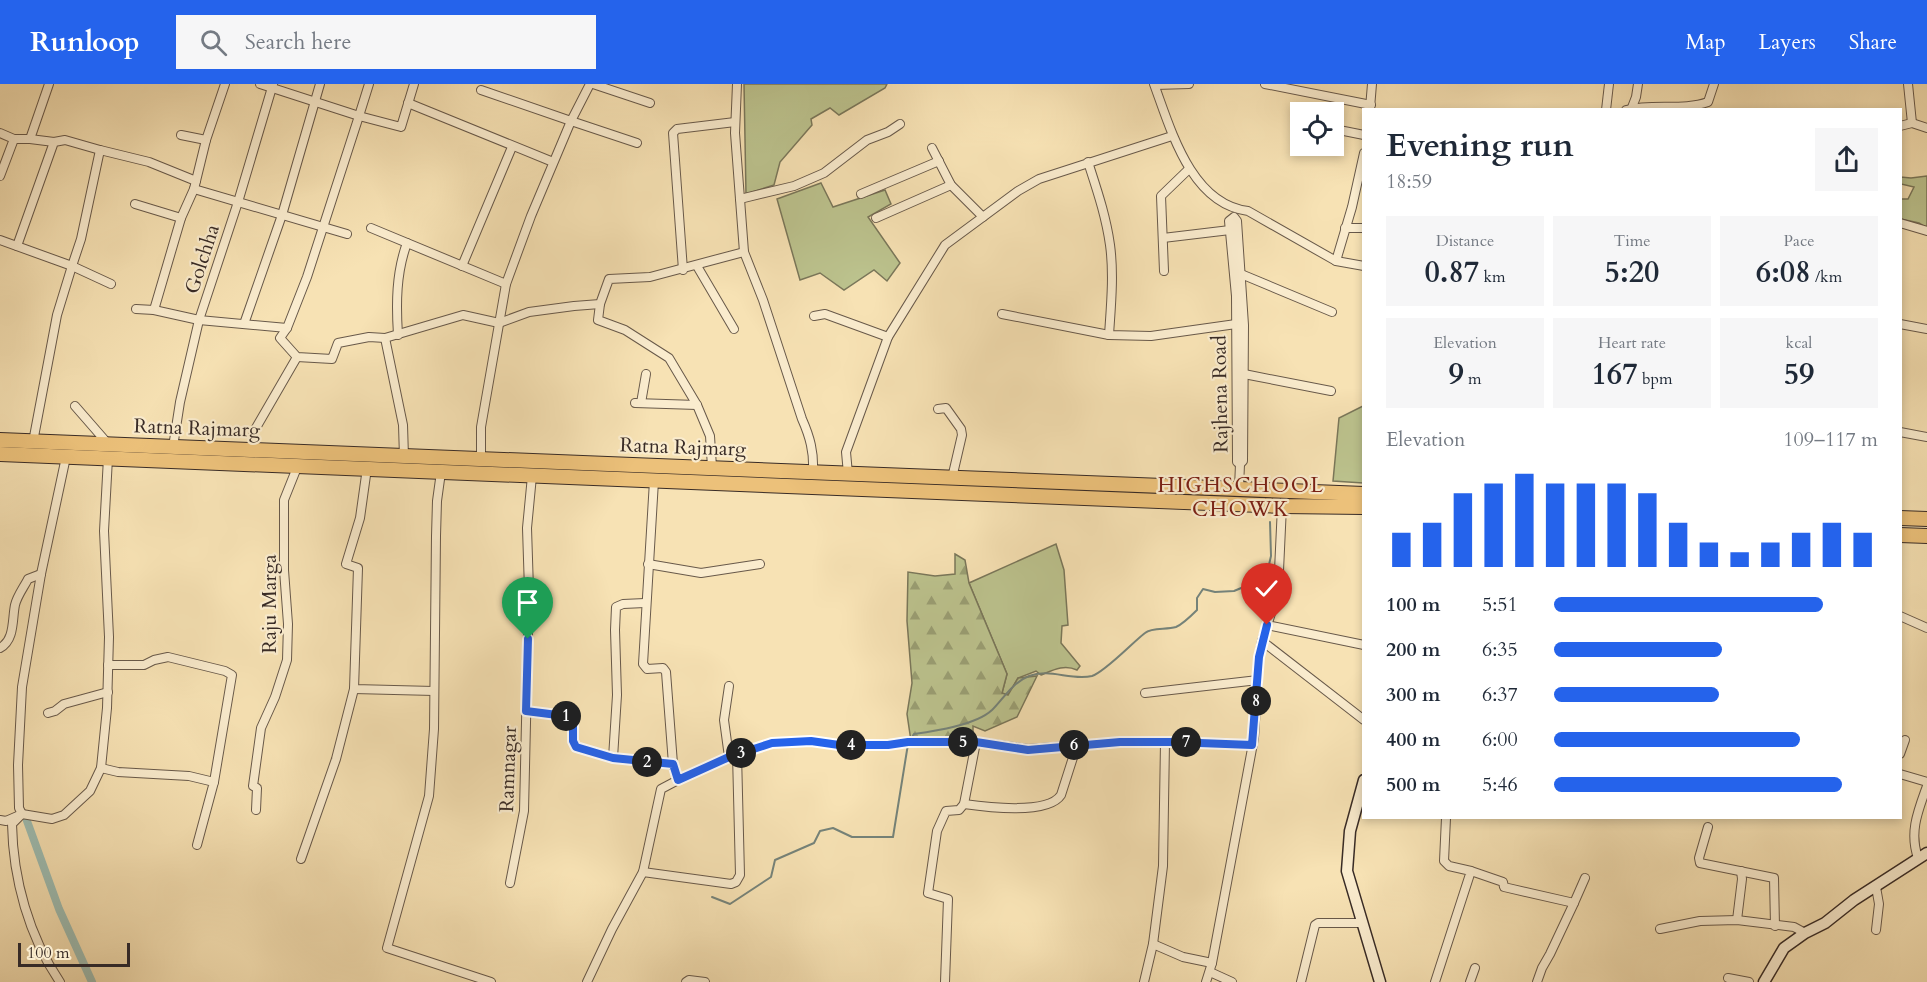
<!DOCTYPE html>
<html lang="en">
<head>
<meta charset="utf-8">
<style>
	:root { --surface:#fff; --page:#f6f6f7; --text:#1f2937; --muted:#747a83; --accent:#2563eb }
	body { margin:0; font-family:Cardo,serif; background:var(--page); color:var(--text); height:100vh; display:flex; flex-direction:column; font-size:22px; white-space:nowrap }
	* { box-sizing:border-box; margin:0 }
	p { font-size:20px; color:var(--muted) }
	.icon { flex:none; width:33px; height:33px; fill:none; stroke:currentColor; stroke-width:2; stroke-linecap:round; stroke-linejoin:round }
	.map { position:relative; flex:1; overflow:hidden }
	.sheet { position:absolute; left:1362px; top:24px; width:540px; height:711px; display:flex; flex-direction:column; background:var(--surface); border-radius:0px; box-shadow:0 3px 9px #0003 }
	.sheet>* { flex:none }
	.fabs { position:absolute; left:1290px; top:18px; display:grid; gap:12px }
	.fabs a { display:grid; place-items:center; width:54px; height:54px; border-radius:0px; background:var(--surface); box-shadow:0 3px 9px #0003; font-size:30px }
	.scale { position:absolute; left:18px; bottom:15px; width:112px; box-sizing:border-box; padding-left:6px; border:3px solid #382b26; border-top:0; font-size:16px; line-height:21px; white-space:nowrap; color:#382b26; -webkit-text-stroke:4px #faecce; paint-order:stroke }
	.pin { position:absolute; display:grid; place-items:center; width:51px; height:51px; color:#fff; margin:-62px -26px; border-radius:50% 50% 50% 0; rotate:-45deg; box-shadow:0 0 6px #0007 }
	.pin .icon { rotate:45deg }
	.km { position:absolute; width:30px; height:30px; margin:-15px; border-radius:50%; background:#222; color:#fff; font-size:16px; line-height:30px; text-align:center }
	.round { display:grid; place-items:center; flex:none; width:63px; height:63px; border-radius:0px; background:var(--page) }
	.head { display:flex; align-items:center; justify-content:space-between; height:102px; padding:0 24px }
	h1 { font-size:33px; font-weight:600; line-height:45px }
	.metrics { display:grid; grid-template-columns:repeat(3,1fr); gap:9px; height:102px; padding:6px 24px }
	.metrics div { display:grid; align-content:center; border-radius:0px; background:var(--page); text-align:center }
	.metrics b { font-size:30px; font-weight:600 }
	.metrics small { font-size:16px; font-weight:400 }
	.metrics p { font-size:16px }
	.chart { height:168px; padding:12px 24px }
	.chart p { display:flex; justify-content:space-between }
	.chart svg { width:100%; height:108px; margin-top:6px; stroke:var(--accent); stroke-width:6 }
	ul { padding:0 24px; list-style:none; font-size:20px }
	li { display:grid; grid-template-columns:96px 72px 1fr; align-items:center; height:45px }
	li i { height:15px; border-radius:8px; background:var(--accent) }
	header { display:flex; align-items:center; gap:36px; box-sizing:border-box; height:84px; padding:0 30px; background:var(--accent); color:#fff }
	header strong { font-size:28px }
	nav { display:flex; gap:33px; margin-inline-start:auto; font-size:21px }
	.search { width:420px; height:54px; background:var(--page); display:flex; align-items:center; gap:15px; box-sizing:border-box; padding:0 21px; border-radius:0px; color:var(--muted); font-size:22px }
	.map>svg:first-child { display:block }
</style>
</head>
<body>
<header>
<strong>Runloop</strong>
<div class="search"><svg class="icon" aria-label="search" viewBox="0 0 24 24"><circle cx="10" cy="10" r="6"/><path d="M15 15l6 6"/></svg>Search here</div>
<nav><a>Map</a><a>Layers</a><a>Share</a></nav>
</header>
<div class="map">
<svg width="1927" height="898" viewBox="0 0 1927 898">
	<defs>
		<pattern id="forest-firs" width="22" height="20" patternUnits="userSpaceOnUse" patternTransform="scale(1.5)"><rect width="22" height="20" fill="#bcc38e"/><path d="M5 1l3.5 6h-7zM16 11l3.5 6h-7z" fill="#9a9f74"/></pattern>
	</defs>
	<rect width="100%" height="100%" fill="#f7e2b4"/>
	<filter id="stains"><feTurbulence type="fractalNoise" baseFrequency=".00333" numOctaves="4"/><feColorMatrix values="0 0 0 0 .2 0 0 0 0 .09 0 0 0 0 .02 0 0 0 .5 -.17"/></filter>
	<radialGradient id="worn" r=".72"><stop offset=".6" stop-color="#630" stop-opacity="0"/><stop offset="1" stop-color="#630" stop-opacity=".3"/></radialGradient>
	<g fill="#bcc38e" stroke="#7a775a" stroke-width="1.5">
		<polygon points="744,0 887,0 885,4 839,31 830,24 811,35 812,41 780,78 774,101 746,110"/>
		<polygon points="1927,92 1927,144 1919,139 1901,135 1901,115 1908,115 1914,103 1901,100 1901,93 1911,94"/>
		<polygon points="821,99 833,123 885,106 891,120 868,133 900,179 887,197 874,186 844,206 820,189 800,196 777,115"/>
		<polygon points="1363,322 1363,399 1333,397 1339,334"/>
		<path d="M1056,460L1064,486L1068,541L1062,542L1061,559L1080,582L1077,586C1064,580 1053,586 1041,591L1036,587L1018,594L1008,612L1002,609L1007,590L969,499Z"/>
	</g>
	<polygon fill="url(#forest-firs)" stroke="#7a775a" stroke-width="1.5" points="955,470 965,476 969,499 1007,590 1002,609 1008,611 1018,594 1037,592 1017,633 985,647 973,642 973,655 911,657 907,630 912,599 907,537 908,488 935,492 955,490"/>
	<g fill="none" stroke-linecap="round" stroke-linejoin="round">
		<g stroke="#75837a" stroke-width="2">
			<path d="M911,655L914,650C935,647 976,641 992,626C1003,615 1013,598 1029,592C1050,584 1071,597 1092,592C1105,588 1133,558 1145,549C1152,543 1166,546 1176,543C1183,540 1191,532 1197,526V514L1203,505L1215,508L1234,507L1246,502L1255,490L1268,485L1271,472L1270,438"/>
			<polyline points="712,813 730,820 771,793 775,776 814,759 820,747 833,744 852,753 893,753 908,660"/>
		</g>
		<polyline stroke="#9ebdb2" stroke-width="8" points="27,737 59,825 92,898"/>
		<defs>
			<g id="street">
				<polyline points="260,0 359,32 369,0"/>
				<polyline points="593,0 650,19"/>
				<path d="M737,0L735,49L744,168L763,216L802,335C810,353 814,368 813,388"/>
				<path d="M1154,0C1171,46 1191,120 1248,127L1336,177L1364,182"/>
				<polyline points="1265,0 1371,21"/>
				<polyline points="1908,0 1912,39"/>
				<polyline points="1155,1 1189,0"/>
				<polyline points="481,6 571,37 590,0"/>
				<polyline points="408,19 553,78"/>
				<polyline points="1370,24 1372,0"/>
				<polyline points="1606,26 1609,0"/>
				<path d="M1626,26C1653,19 1683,27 1708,18L1714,0"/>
				<polyline points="1631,26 1636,13 1638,0"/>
				<polyline points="1900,42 1912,39 1927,44"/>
				<polyline points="1334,45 1364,51"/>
				<polyline points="0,49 14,55"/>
				<polyline points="181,51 206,56"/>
				<polyline points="30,55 49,0"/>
				<polyline points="932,64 951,101 983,133"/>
				<polyline points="100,66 149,78 196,97"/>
				<path d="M1088,78C1097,106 1106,132 1110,161C1114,190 1111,221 1109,251L1151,252L1236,240"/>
				<polyline points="0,92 14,55 30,55 54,58"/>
				<polyline points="194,105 347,150"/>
				<polyline points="861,110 939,77"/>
				<polyline points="740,115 794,102 824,89 867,56 888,48 900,40"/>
				<polyline points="135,120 181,134"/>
				<polygon points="1234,133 1237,137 1244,241 1243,377 1240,380 1237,378 1237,375 1236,212 1229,137"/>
				<polyline points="876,134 951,101"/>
				<polyline points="1900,139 1927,147"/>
				<polyline points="371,144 506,200"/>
				<polyline points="1345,144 1364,144"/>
				<polyline points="1163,154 1230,146"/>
				<polyline points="0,156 72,182 57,231 33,358"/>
				<polyline points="17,162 54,58 65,56 100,66 81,155 72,182 111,200"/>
				<polyline points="1336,177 1352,123 1364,69"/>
				<polyline points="462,182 512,63"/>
				<polyline points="697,182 734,245"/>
				<polyline points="683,186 673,49 677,45 735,38"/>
				<polyline points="1164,187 1161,112 1189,85"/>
				<polyline points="1241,190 1332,228"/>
				<polyline points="600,220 598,236 625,246 669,274 697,321 710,352 712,383"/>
				<polyline points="136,225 154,226 199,236 287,244"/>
				<polyline points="154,226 181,134 194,105 206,56 225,0"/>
				<polyline points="1002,230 1109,251"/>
				<polyline points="814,232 825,230 888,253"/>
				<polyline points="244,240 282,131 320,0"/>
				<polyline points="1900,240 1927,245"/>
				<path d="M398,251C396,220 396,189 407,159"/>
				<polyline points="385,254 369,253 338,259 332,275 297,273 280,254 287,244 307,193 359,32 401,43 414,0"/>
				<polyline points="1244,290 1331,307"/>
				<polyline points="635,319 697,321"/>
				<polyline points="641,319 646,290"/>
				<polyline points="75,322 109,361"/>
				<polyline points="938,325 946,324 961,345 962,351 952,394"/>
				<polyline points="1900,348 1927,353"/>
				<polyline points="173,363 180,318 199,236 238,118 273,0"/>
				<polyline points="254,366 253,349 297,273"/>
				<polyline points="404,373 403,341 385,254 463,231 499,239 529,228 574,222 600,220 609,195 650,193 744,168"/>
				<polyline points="481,375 481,343 506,200 531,132 571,37 637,59"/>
				<polyline points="367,384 360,434 346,480 358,484 354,605 434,607"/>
				<polyline points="441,388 437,417 436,452 434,645 429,712 387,864 491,898"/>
				<polyline points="848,390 846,368 888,253 945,161 1018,107 1039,95 1172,52"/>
				<polyline points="654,397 643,580 647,585 663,584 666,588 673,680 678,696 729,673 773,659 811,657 839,661 888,661 908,658 976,658 1028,665 1120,658 1173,658 1253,661"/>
				<polyline points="1239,404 1240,380"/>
				<polyline points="648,480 701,489 760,480"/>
				<polyline points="1900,532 1927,544"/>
				<polyline points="1267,541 1364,561"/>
				<polyline points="1262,557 1364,636"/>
				<path d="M0,564C15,556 12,535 15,521C17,512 24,503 28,495L41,490"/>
				<polyline points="108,581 144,581 154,576 168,573 225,587 232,591 214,698"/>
				<polyline points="1145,609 1258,596"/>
				<polyline points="526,627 573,633 573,657 576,663 613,674 673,680"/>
				<polyline points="48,629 55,627 64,620 108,608"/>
				<polyline points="1900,670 1905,656"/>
				<polyline points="729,673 724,636 729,602"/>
				<polyline points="613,674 617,611 615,546 616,523 623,520 645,519"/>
				<polyline points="101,684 118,688 189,692 214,698 197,761"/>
				<polyline points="1900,690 1927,698"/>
				<path d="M964,720C985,723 1048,731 1061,711L1077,661"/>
				<polyline points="256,726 257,704 253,702 261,644 275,613 287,576 288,540 284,486 284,416 298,381"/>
				<polyline points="0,736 6,737 22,730 52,735 64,731 90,707 101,684 107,624 109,553 104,447 108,374"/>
				<polyline points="1708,743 1699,774 1700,779 1774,794 1775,842"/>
				<path d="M1918,774C1909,748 1918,727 1927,702"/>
				<polyline points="301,775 336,675 354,605"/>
				<polyline points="1471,787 1503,798 1504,803 1574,819 1585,794"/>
				<polyline points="643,788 731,800 736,798 740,791 737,670"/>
				<polyline points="510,799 524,727 529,506 527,444 532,392"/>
				<polyline points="1737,836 1742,795 1741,787"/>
				<polyline points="1660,845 1700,837 1737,836 1794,843 1805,849"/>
				<polyline points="1876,846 1879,820 1876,803"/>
				<polyline points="1153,860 1163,782 1165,658"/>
				<polyline points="1210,888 1232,898"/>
				<polyline points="1728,894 1749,898"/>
				<path d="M60,898C29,853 13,795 12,740L22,730L19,724L18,681L22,603L41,490L66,373"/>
				<polyline points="587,898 612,845 643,788 661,705 678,696"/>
				<polyline points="686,898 689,896 705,898"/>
				<polyline points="945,898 948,815 928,809 937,747 946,727 959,726 964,720 976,658"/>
				<polyline points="1144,898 1153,860 1183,873 1212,879"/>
				<polyline points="1206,898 1212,879 1254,654 1259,573 1262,557 1278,508 1282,422"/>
				<polyline points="1301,898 1315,841 1318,839 1361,839"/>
				<polyline points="1435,898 1471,787 1449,782 1444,777 1446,734"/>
				<polyline points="1470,898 1475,884"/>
				<polyline points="1537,898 1542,884 1550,870 1574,819"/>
			</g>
			<g id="secondary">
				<polyline points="1364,696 1350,747 1347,787 1380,898"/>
				<polyline points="1764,898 1784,864 1805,849 1825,839 1854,816 1927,769"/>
			</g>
			<g id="highway">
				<polyline points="0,356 1364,410"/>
				<polyline points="0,370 1282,422 1364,423"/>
				<polyline points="1900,434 1927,435"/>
				<polyline points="1900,451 1927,452"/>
			</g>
		</defs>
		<use href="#street" stroke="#68594a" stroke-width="10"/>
		<use href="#secondary" stroke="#382b26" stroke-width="13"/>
		<use href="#highway" stroke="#382b26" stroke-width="16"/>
		<use href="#street" stroke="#faecce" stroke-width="8"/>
		<use href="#secondary" stroke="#faecce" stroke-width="10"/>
		<use href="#highway" stroke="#ecc17a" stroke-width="14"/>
	</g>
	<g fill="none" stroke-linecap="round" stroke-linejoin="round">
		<defs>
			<polyline id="route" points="528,555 526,627 573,633 573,657 576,663 613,674 673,680 678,696 729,673 772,659 811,657 839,661 888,661 908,658 976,658 1028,666 1120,658 1173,658 1252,661 1259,573 1267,541"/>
		</defs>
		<use href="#route" stroke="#fff" stroke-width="12"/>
		<use href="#route" stroke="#2563eb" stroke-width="8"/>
	</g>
	<g text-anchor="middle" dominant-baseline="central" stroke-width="4.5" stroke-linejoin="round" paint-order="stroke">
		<g font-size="20" fill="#382b26" stroke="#faecce">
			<text transform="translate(202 175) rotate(-72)">Golchha</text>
			<text transform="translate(1220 310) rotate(-91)">Rajhena Road</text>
			<text transform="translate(197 344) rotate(2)">Ratna Rajmarg</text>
			<text transform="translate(683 363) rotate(2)">Ratna Rajmarg</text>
			<text transform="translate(269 520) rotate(-90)">Raju Marga</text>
			<text transform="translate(508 685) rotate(-88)">Ramnagar</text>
		</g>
		<g font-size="21" letter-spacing="1.5" fill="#7a1f14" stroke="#faecce">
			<text x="1241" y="401">HIGHSCHOOL<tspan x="1241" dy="24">CHOWK</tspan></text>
		</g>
	</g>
	<rect width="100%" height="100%" filter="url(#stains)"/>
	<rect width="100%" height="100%" fill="url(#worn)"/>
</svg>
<div class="fabs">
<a><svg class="icon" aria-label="locate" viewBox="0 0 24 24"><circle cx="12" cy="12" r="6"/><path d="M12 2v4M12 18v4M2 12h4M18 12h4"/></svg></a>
</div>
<div class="scale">100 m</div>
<div class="pin" style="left:528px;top:555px;background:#1e9e55"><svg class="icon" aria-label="arrive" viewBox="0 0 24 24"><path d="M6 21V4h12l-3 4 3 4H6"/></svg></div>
<div class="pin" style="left:1267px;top:541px;background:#d93025"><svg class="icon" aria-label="check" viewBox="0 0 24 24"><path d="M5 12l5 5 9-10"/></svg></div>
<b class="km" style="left:566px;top:632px">1</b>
<b class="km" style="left:647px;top:678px">2</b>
<b class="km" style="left:741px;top:669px">3</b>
<b class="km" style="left:851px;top:661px">4</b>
<b class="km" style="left:963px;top:658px">5</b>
<b class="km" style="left:1074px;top:661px">6</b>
<b class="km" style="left:1186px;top:658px">7</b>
<b class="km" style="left:1256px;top:617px">8</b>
<section class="sheet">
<div class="head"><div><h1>Evening run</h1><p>18:59</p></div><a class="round"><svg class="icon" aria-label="share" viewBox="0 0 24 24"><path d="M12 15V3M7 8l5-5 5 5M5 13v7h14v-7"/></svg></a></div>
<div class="metrics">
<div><p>Distance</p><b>0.87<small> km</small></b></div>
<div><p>Time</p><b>5:20</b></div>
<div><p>Pace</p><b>6:08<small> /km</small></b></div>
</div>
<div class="metrics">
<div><p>Elevation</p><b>9<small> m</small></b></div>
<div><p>Heart rate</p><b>167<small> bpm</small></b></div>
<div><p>kcal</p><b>59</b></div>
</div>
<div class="chart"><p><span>Elevation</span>109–117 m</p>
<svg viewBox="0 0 160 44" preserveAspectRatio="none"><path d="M5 44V30M15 44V26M25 44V14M35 44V10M45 44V6M55 44V10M65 44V10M75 44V10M85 44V14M95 44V26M105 44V34M115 44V38M125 44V34M135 44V30M145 44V26M155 44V30"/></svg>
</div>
<ul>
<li><b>100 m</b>5:51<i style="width:83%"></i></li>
<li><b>200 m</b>6:35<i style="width:52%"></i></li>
<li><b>300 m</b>6:37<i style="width:51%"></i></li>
<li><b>400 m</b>6:00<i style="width:76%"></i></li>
<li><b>500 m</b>5:46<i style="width:89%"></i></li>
</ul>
</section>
</div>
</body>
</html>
